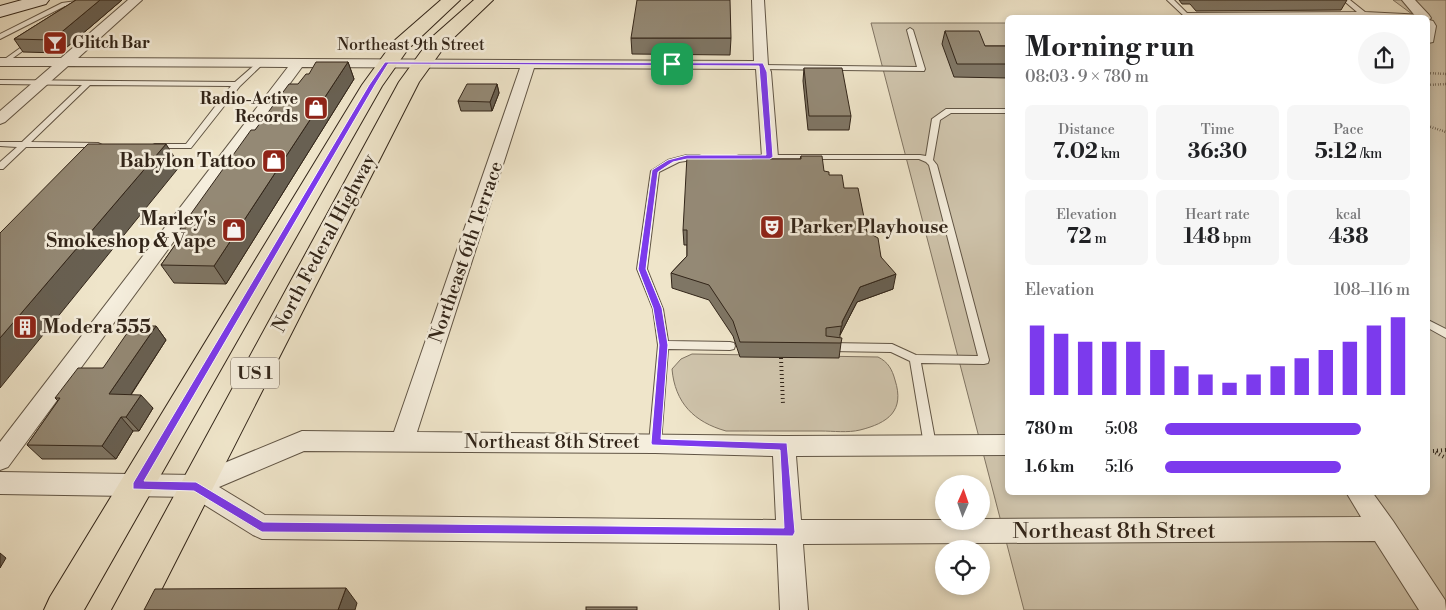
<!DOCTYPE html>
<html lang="en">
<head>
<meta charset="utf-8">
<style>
	:root { --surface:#fff; --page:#f6f6f6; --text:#202124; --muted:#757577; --accent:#7c3aed }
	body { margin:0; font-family:"Libre Bodoni",serif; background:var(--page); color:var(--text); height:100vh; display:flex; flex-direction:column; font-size:19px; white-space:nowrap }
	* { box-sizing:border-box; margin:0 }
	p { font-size:16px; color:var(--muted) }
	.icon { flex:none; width:28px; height:28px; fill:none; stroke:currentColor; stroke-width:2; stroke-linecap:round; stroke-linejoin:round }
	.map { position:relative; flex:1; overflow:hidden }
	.side { position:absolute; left:1005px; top:15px; width:425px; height:480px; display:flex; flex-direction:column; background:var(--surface); border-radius:8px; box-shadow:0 2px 8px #0003 }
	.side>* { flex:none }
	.needle { width:32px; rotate:2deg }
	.tools { position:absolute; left:935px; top:475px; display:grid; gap:10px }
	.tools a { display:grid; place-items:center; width:55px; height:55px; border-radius:50%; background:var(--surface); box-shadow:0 2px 8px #0003; font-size:25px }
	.pin { position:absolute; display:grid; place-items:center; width:42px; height:42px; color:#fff; margin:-21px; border-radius:10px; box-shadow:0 2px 8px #0006 }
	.round { display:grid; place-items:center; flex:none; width:52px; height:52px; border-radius:26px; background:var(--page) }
	.headline { display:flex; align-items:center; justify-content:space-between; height:85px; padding:0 20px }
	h1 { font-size:28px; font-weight:700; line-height:38px }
	.stats { display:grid; grid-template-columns:repeat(3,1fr); gap:8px; height:85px; padding:5px 20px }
	.stats div { display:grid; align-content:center; border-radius:8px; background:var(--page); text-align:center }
	.stats b { font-size:21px; font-weight:700 }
	.stats small { font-size:14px; font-weight:400 }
	.stats p { font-size:14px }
	.chart { height:140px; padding:10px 20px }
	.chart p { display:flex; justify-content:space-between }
	.chart svg { width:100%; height:90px; margin-top:5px; stroke:var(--accent); stroke-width:6 }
	ul { padding:0 20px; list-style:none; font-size:16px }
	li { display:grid; grid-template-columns:80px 60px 1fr; align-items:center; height:38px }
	li i { height:12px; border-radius:6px; background:var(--accent) }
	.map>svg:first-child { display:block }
</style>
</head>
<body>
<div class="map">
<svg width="1446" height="610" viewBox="0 0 1446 610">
	<rect width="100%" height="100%" fill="#efe5ca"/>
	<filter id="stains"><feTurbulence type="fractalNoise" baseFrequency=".004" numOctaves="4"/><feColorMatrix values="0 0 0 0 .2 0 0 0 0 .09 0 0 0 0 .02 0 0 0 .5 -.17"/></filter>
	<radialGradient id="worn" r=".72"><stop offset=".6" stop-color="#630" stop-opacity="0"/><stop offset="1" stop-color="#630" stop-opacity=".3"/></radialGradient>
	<g fill="#cfc4ac" stroke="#807462">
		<polygon points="1393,0 1446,0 1446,610 1024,610 871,23 1007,23 1008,492 1428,492 1428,18 1416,17"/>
		<path d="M692,354L878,357C888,362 892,369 895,380C905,411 888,423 860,430C848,433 833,431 821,431C789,431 757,431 726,431C694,422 675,403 672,369L681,359Z"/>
	</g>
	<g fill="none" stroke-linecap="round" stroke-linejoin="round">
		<defs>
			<g id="lane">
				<polygon points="1167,0 1174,0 1187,13 1357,12 1343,0 1350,0 1365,12 1424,15 1427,17 1185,17"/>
				<polygon points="76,1 86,6 83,8 75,5 65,6 0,39 0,34 62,3"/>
				<polygon points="910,28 913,30 925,69 924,71 762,69 758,67 762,65 917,67 907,30"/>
				<polygon points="30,41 35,42 6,63 2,63 2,61"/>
				<polygon points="259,61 265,62 240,86 191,148 155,148 151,146 155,144 186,144 231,86 90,85 31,142 98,143 102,145 101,147 26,147 3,169 0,169 0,162 17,147 0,146 0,142 22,142 82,85 0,84 0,80 235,82"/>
				<polygon points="946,109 1008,109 1008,113 951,113 940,120 933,160 937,165 989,360 988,363 984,364 921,363 936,445 934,448 930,450 926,448 924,445 910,361 891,352 830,351 826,350 825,347 826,344 830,343 892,344 916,355 978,356 929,165 926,162 919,159 739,159 735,157 739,155 920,155 926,156 932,119"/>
				<polygon points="687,155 699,155 703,157 699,159 679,162 659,172 647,269 663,309 668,341 730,342 734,343 735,346 734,349 730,350 668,349 661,443 659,446 655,448 651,446 649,443 658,345 653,309 637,269 651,171 668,160"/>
				<polygon points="1428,320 1446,329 1446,338 1428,328"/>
			</g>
			<g id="street">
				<path d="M128,0H142L78,58L754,61L752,0H764L768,65L771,72L778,157L776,160H764L762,157L756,69L534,68L417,432L784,436L1008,435V455L796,456L801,520H944V521H981V519L1361,517L1346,492H1372L1393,521L1445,600L1446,610H1419L1375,541L803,544L808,610H780L777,544L262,539L253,535L192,497L0,494V472L195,475L302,431L394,432L520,68L302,67L8,467L0,470V442L288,67L68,66L5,122L0,124V111L52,66H0V58H61ZM304,451L655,453L773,456L776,520L265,515L219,487Z"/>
				<polygon points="1402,0 1415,0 1429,15 1431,18 1429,20 1433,21 1436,26 1433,42 1428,43 1428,18 1417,18"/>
			</g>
			<polygon id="secondary" points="22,0 49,0 46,4 0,17 0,6"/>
			<g id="primary">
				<polygon points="441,0 460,0 408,49 382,86 84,610 44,610 50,597 362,85 394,41"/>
				<polygon points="474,0 493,0 445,46 419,82 151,610 112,610 399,82 431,38"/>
			</g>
		</defs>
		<use href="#lane" stroke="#615545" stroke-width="2"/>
		<use href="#street" stroke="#615545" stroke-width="2"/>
		<use href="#secondary" stroke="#322519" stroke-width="2"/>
		<use href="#primary" stroke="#322519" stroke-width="2"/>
		<g stroke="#322519" stroke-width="2.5" stroke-dasharray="0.5 2" stroke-linecap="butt">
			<polyline points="1428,73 1446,74"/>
			<polyline points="1428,85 1446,84"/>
			<polyline points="1428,126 1446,132"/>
		</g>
		<g stroke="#322519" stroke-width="4" stroke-dasharray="1 3" stroke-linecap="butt">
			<polyline points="781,358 783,404"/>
			<polyline points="1446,450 1433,451 1446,458"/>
		</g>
		<use href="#lane" fill="#f5eedd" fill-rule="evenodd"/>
		<use href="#street" fill="#f5eedd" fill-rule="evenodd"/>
		<use href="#secondary" fill="#f5eedd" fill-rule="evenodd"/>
		<use href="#primary" fill="#efe5ca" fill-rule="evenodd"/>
	</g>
	<g fill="#7f7665" stroke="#322519">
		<polygon points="76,0 122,0 60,53 23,52 14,39"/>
		<polygon points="1179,0 1347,0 1341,10 1196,11 1190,4 1182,4"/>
		<polygon points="945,31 985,46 1008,46 1008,78 954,77 942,44"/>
		<polygon points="631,38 731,38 730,55 632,54"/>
		<polygon points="348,62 354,79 226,284 174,283 161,265 183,234 180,229 255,130 298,84 309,74"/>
		<polygon points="804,68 851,116 849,130 808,130 803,81"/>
		<polygon points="497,84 499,93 492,111 461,111 458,101"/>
		<polygon points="801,156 829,175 844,188 867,232 881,257 893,289 857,302 840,335 840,338 841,343 839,358 740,357 733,336 709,300 672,288 671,273 687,256 687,245 684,245 683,230 752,159 800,159"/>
		<polygon points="156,326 166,340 131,395 153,408 139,431 133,431 116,459 42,459 27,445 58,401 55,398 103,368"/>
	</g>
	<g fill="#686052" stroke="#322519">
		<polygon points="100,0 122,0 60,53 52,40"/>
		<polygon points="348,62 354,79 226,284 214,266"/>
		<polygon points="497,84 499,93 492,111 490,102"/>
		<polygon points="166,144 180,166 0,388 0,338"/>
		<polygon points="896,274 893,289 857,302 840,335 842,322 860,287"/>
		<polygon points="156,326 166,340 122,408 109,394"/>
		<polygon points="141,395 153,408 139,431 126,417"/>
		<polygon points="121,417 133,431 116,459 102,446"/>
		<polygon points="0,553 6,558 0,568"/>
		<polygon points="346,588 357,603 355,610 338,610"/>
	</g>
	<g fill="#948975" stroke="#322519">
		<polygon points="76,0 100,0 52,40 14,39"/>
		<polygon points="637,0 730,0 731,38 631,38"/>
		<polygon points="945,31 979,31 985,46 1008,46 1008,64 957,64"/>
		<polygon points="316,62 348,62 214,266 161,265 186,229 180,229 251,130 255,130 289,84 298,84 306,74 309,74"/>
		<polygon points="804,68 842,68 851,116 809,116"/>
		<polygon points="467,84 497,84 490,102 458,101"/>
		<polygon points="88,144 166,144 0,338 0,233"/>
		<polygon points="687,156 752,156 752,159 801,159 801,156 822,156 824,171 829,172 829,175 842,175 844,188 858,188 867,232 878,238 881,257 896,274 860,287 842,322 842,326 826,328 826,336 842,338 841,343 740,342 733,321 709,285 671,273 687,256 687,230 683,230"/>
		<polygon points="132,326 156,326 109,394 141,395 126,417 121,417 102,446 27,445 60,398 55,398 78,368 103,368"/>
		<polygon points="346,588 338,610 144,610 155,589"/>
		<rect x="586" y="607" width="51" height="3"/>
	</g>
	<path fill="#7c3aed" stroke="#fff" fill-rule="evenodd" d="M385,62L763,63L767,72L773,157L770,159H687L673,162L658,172L646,269L662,308L668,345L661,439L787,443L795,532L793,536L262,532L194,491L133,489V483L369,85ZM388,64L759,66L766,155H687L668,160L652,170L638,269L653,308L659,345L651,443L652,445L780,450L784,528L263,522L196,482L144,481L375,85Z"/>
	<defs>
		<symbol id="bar-square" viewBox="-11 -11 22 22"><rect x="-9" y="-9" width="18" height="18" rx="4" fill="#8f2418" stroke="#f5eedd"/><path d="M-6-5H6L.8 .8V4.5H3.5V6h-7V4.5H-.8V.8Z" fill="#fff"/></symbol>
		<symbol id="shop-square" viewBox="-11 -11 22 22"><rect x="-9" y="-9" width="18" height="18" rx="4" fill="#8f2418" stroke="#f5eedd"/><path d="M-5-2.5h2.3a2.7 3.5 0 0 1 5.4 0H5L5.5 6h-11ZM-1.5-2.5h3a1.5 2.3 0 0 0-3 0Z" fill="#fff"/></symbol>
		<symbol id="theatre-square" viewBox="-11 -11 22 22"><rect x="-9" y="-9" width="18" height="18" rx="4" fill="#8f2418" stroke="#f5eedd"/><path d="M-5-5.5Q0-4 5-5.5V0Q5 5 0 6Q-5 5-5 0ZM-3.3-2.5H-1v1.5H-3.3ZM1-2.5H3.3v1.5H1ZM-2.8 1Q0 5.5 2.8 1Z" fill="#fff"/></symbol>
		<symbol id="building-square" viewBox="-11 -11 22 22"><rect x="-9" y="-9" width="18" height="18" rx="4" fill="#8f2418" stroke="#f5eedd"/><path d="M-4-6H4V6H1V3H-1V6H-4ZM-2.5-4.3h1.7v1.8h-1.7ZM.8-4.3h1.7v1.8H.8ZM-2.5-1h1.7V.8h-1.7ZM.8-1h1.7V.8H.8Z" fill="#fff"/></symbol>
	</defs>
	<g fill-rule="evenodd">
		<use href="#bar-square" x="41" y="29" width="28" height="28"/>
		<use href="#shop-square" x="302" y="94" width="28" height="28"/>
		<use href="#shop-square" x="260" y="147" width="28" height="28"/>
		<use href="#theatre-square" x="758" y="213" width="28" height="28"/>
		<use href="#shop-square" x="220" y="216" width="28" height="28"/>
		<use href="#building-square" x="11" y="313" width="28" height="28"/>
	</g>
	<g text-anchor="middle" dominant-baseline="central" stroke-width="5" stroke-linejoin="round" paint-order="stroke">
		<g font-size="16" font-weight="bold" fill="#322519" stroke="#f5eedd" text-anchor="start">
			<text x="72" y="43">Glitch Bar</text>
			<text x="298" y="99" text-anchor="end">Radio-Active<tspan x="298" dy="18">Records</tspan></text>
		</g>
		<g font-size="16" fill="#322519" stroke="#f5eedd">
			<text x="411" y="45">Northeast 9th Street</text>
		</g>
		<rect fill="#f5eedd" stroke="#6c6154" stroke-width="1" x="231" y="357.5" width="48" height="31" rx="4"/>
		<g font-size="18" font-weight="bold" fill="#322519">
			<text x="255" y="373">US 1</text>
		</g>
		<g font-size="19" font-weight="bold" fill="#322519" stroke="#f5eedd" text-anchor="end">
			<text x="256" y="161">Babylon Tattoo</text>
			<text x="216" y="219">Marley's<tspan x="216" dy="22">Smokeshop &amp; Vape</tspan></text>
			<text x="790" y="227" text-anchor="start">Parker Playhouse</text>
			<text x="42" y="327" text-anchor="start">Modera 555</text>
		</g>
		<g font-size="19" fill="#322519" stroke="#f5eedd">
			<text transform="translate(324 243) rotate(-62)">North Federal Highway</text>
			<text transform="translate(466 252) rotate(-71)">Northeast 6th Terrace</text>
			<text x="552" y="442">Northeast 8th Street</text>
		</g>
		<g font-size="22" fill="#322519" stroke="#f5eedd">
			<text x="1114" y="531">Northeast 8th Street</text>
		</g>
	</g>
	<rect width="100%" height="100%" filter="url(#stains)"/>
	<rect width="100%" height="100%" fill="url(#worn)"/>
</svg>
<div class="tools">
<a><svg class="needle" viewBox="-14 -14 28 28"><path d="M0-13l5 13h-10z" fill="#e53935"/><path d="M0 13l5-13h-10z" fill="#757577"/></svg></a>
<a><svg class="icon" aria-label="locate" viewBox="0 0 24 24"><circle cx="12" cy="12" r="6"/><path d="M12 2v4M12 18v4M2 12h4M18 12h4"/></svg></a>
</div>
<div class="pin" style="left:672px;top:64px;background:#1e9e55"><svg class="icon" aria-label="arrive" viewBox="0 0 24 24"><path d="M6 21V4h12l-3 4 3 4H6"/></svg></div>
<section class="side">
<div class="headline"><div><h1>Morning run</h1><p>08:03 · 9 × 780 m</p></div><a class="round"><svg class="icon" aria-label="share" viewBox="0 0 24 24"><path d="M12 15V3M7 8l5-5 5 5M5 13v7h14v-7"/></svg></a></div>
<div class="stats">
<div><p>Distance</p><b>7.02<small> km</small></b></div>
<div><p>Time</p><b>36:30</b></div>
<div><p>Pace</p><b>5:12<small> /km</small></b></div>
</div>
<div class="stats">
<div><p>Elevation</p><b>72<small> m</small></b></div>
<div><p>Heart rate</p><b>148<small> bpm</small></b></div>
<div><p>kcal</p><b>438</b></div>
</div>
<div class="chart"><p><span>Elevation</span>108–116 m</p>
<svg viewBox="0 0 160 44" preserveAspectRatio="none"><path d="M5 44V10M15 44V14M25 44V18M35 44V18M45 44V18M55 44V22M65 44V30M75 44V34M85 44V38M95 44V34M105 44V30M115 44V26M125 44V22M135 44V18M145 44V10M155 44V6"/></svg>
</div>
<ul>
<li><b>780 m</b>5:08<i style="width:80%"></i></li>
<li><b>1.6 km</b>5:16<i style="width:72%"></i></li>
</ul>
</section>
</div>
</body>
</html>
